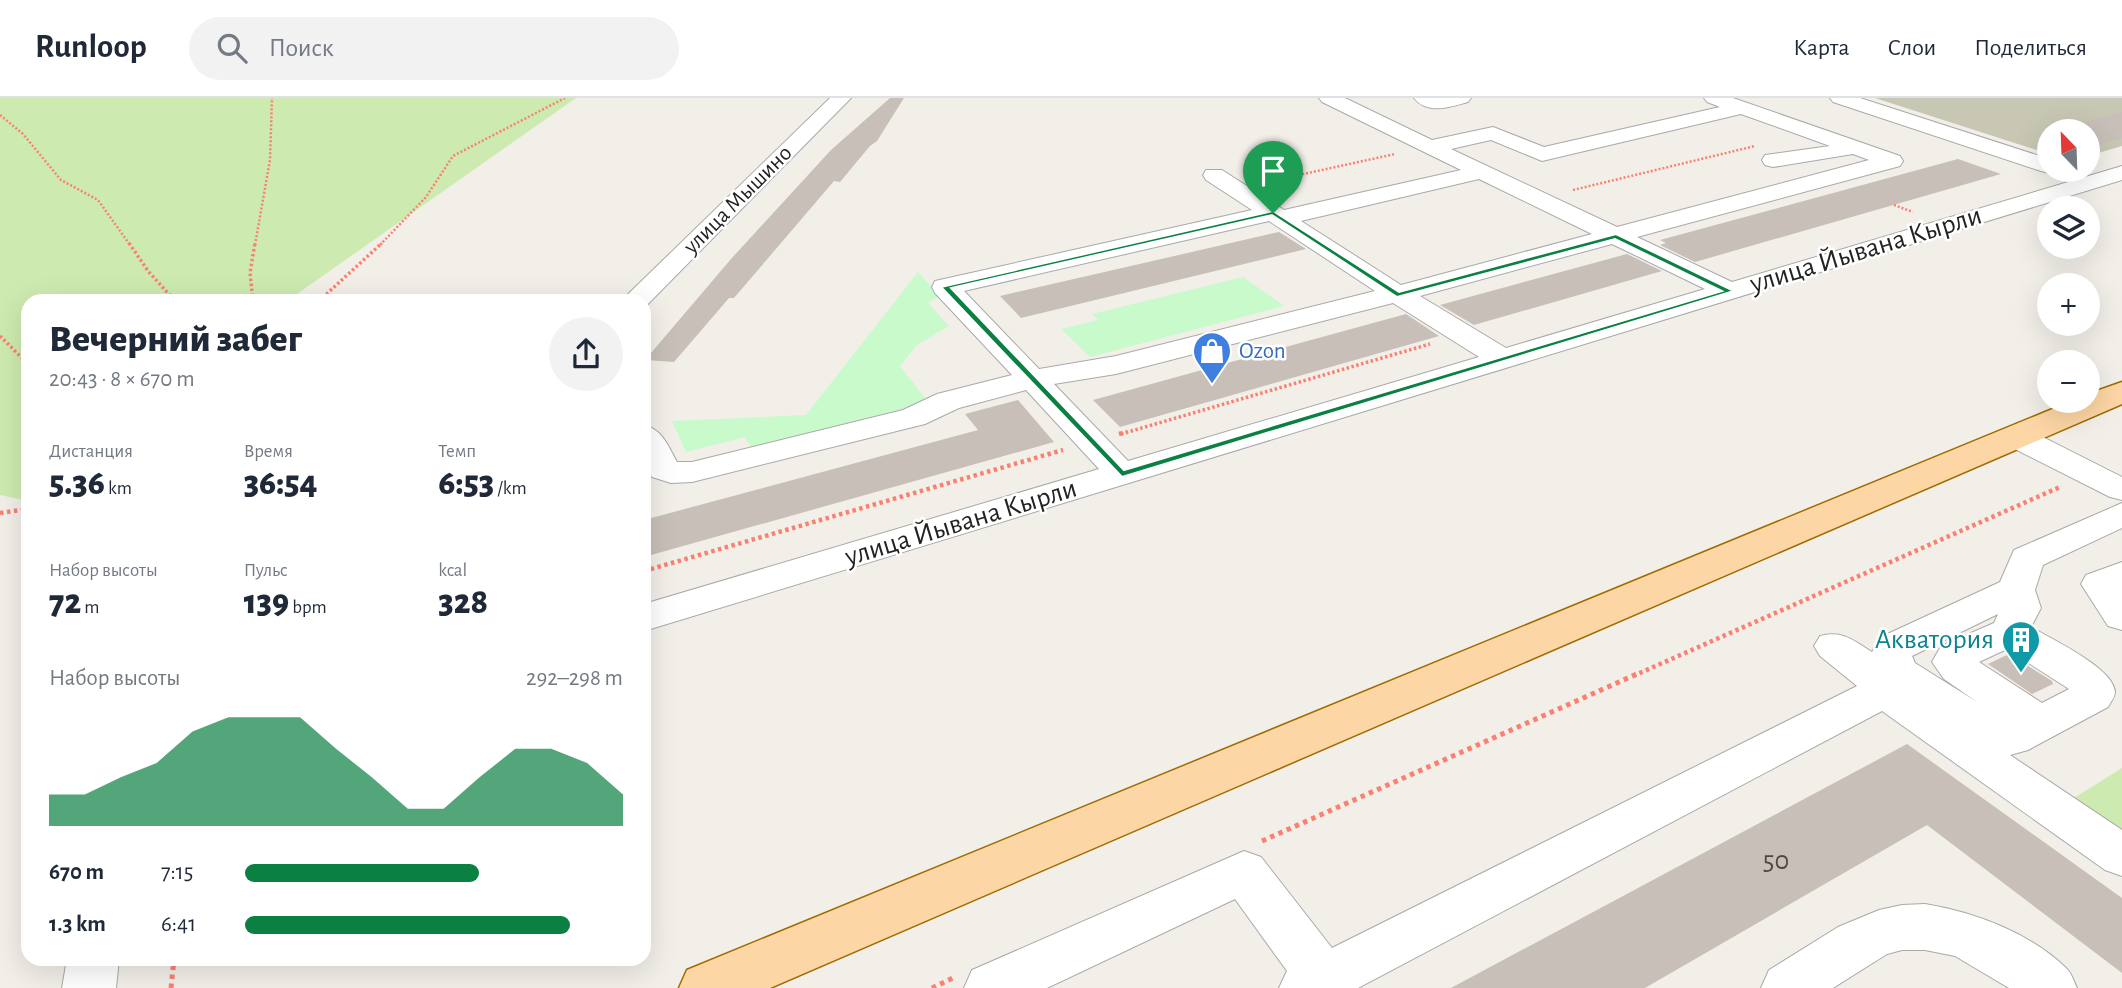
<!DOCTYPE html>
<html lang="ru">
<head>
<meta charset="utf-8">
<style>
	:root { --surface:#fff; --page:#f2f2f3; --text:#1f2937; --muted:#747a83; --line:#e0e1e3; --accent:#0b8043 }
	body { margin:0; font-family:"Alegreya Sans",sans-serif; background:var(--page); color:var(--text); height:100vh; display:flex; flex-direction:column; font-size:26px; white-space:nowrap }
	* { box-sizing:border-box; margin:0 }
	p { font-size:23px; color:var(--muted) }
	.icon { flex:none; width:38px; height:38px; fill:none; stroke:currentColor; stroke-width:2; stroke-linecap:round; stroke-linejoin:round }
	.map { position:relative; flex:1; overflow:hidden }
	.details { position:absolute; left:21px; top:196px; width:630px; height:672px; display:flex; flex-direction:column; background:var(--surface); border-radius:21px; box-shadow:0 7px 28px #0002 }
	.details>* { flex:none }
	.needle { width:46px; rotate:337deg }
	.buttons { position:absolute; left:2037px; top:21px; display:grid; gap:14px }
	.buttons a { display:grid; place-items:center; width:63px; height:63px; border-radius:50%; background:var(--surface); box-shadow:0 7px 28px #0002; font-size:35px }
	.pin { position:absolute; display:grid; place-items:center; width:60px; height:60px; color:#fff; margin:-72px -30px; border-radius:50% 50% 50% 0; rotate:-45deg; box-shadow:0 0 7px #0007 }
	.pin .icon { rotate:45deg }
	.round { display:grid; place-items:center; flex:none; width:74px; height:74px; border-radius:37px; background:var(--page) }
	.overview { display:flex; align-items:center; justify-content:space-between; height:119px; padding:0 28px }
	h1 { font-size:38px; font-weight:800; line-height:52px }
	.figures { display:grid; grid-template-columns:repeat(3,1fr); gap:10px; height:119px; padding:7px 28px }
	.figures div { display:grid; align-content:center }
	.figures b { font-size:35px; font-weight:800 }
	.figures small { font-size:19px; font-weight:400 }
	.figures p { font-size:19px }
	.chart { height:196px; padding:14px 28px }
	.chart p { display:flex; justify-content:space-between }
	.chart svg { width:100%; height:126px; margin-top:7px; fill:var(--accent); opacity:.7 }
	ul { padding:0 28px; list-style:none; font-size:23px }
	li { display:grid; grid-template-columns:112px 84px 1fr; align-items:center; height:52px }
	li i { height:18px; border-radius:9px; background:var(--accent) }
	header { display:flex; align-items:center; gap:42px; box-sizing:border-box; height:98px; padding:0 35px; background:var(--surface); border-bottom:2px solid var(--line) }
	header strong { font-size:33px }
	nav { display:flex; gap:38px; margin-inline-start:auto; font-size:24px }
	.search { width:490px; height:63px; background:var(--page); display:flex; align-items:center; gap:18px; box-sizing:border-box; padding:0 24px; border-radius:38px; color:var(--muted); font-size:26px }
	.map>svg:first-child { display:block }
</style>
</head>
<body>
<header>
<strong>Runloop</strong>
<div class="search"><svg class="icon" aria-label="search" viewBox="0 0 24 24"><circle cx="10" cy="10" r="6"/><path d="M15 15l6 6"/></svg>Поиск</div>
<nav><a>Карта</a><a>Слои</a><a>Поделиться</a></nav>
</header>
<div class="map">
<svg width="2122" height="890" viewBox="0 0 2122 890">
	<rect width="100%" height="100%" fill="#f2efe9"/>
	<polygon fill="#c7c7b4" points="1875,0 2122,0 2122,48 2088,58 2088,33 2049,33 2049,56"/>
	<g fill="#cdebb0">
		<polygon points="0,0 576,0 287,203 28,203 28,403 0,397"/>
		<polygon points="2122,670 2122,743 2066,705"/>
	</g>
	<g fill="#c8facc">
		<polygon points="918,174 939,198 928,205 949,228 917,247 900,268 928,304 751,350 745,339 686,354 672,323 806,317"/>
		<polygon points="1243,179 1284,208 1090,259 1061,231 1098,222 1092,216"/>
	</g>
	<g fill="#c7bfb8">
		<polygon points="890,0 904,0 877,43 870,48 840,84 834,83 734,200 729,200 674,264 645,262 731,161 831,52"/>
		<polygon points="2122,14 2122,40 2088,50 2088,33 2051,33"/>
		<polygon points="1958,61 2001,76 1695,164 1660,147 1666,145 1660,142"/>
		<polygon points="1279,134 1306,151 1021,220 1000,198"/>
		<polygon points="1627,156 1662,173 1474,227 1440,207"/>
		<polygon points="1406,216 1439,238 1120,329 1093,302"/>
		<polygon points="1018,302 1054,344 644,459 644,422 978,332 965,316"/>
		<polygon points="2009,556 2052,583 2053,586 2032,596 1988,566"/>
		<polygon points="1907,646 2122,800 2122,875 1927,727 1645,890 1451,890"/>
	</g>
	<g fill="none" stroke-linecap="round" stroke-linejoin="round">
		<defs>
			<g id="minor">
				<polygon points="830,0 851,0 645,209 644,203 621,203"/>
				<path d="M1319,0H1345L1432,42L1493,29L1544,49L1720,9L1707,4L1704,0H1733L1900,58L1903,63L1900,68L1637,139L1732,184L2122,68V82L644,533V506L1099,371L1026,292L959,310L925,326L692,384L671,385L652,379L644,366V327C663,332 668,348 677,364H692L903,312L937,296L1012,277L935,195L932,189L935,183L1252,112L1206,82L1203,77L1206,72H1222L1284,112L1461,72L1322,4ZM1741,16L1830,48L1765,57L1762,62L1765,67L1773,69L1853,56L1869,62L1617,129L1451,51L1491,42L1542,63ZM1479,81L1592,136L1401,187L1301,123ZM1269,123L1375,193L1116,258L1039,271L964,193ZM1612,146L1705,191L1506,250L1420,198ZM1393,205L1479,259L1128,363L1054,286L1116,276Z"/>
				<path d="M1414,0H1471L1468,4C1450,9 1427,17 1414,0Z"/>
				<polygon points="1830,0 1860,0 2049,61 2049,72 2058,72 2049,75 2041,73 1833,4"/>
				<polygon points="2017,329 2029,332 2122,379 2122,402 2110,399 2005,346 2001,339 2005,332"/>
				<path d="M2122,405V430L2043,467L2035,492L2041,510L2031,529C2051,541 2114,570 2115,594C2115,599 2110,605 2108,609L2028,652L2010,657L2122,732V778L2105,772L1882,613L1358,890H1279L1287,873L1235,801L1047,890H964L972,872L1244,753L1261,759L1332,850L1857,588L1820,558L1814,548L1820,538C1842,532 1853,542 1872,554L1881,539L2000,484L2014,452ZM1998,516L1994,525L1941,548L1932,564L1944,581L1977,604L1915,565L1912,558ZM2007,551L2069,591L2042,605L1979,564Z"/>
				<polygon points="2122,464 2122,532 2108,528 2081,486 2086,477"/>
				<path d="M1925,806C1974,814 2031,835 2067,871C2072,876 2074,884 2077,890H2009L1955,858L1925,852H1902L1887,856L1833,890H1761L1769,872L1838,829L1879,812L1902,807Z"/>
				<polygon points="67,861 119,861 116,890 62,890"/>
			</g>
			<polygon id="major" points="2122,284 2122,306 770,890 679,890 687,872 2072,303 2088,303 2088,296"/>
		</defs>
		<use href="#minor" stroke="#a9a9a9" stroke-width="2"/>
		<use href="#major" stroke="#a06b00" stroke-width="3"/>
		<g stroke="#fa8072" stroke-width="2.5" stroke-dasharray="2 2" stroke-linecap="butt">
			<polyline points="0,17 23,36 61,82 98,102 130,147"/>
			<polyline points="1267,84 1395,56"/>
			<polyline points="1573,92 1755,48"/>
			<polyline points="1894,107 1913,114"/>
			<polyline points="255,147 270,62 272,0"/>
			<polyline points="380,147 426,99 453,58 565,0"/>
		</g>
		<g stroke="#fa8072" stroke-width="3.5" stroke-dasharray="2.5 2.5" stroke-linecap="butt">
			<polyline points="129,145 148,173 175,203"/>
			<polyline points="253,203 250,175 255,145"/>
			<polyline points="319,203 382,145"/>
			<polyline points="0,238 28,266"/>
			<polyline points="1121,336 1430,246"/>
		</g>
		<g stroke="#fa8072" stroke-width="4.5" stroke-dasharray="3.5 3.5" stroke-linecap="butt">
			<polyline points="1119,336 1127,334"/>
			<polyline points="0,415 28,411"/>
			<polyline points="644,473 1063,352"/>
			<polyline points="1633,578 2060,389"/>
		</g>
		<g stroke="#fa8072" stroke-width="5" stroke-dasharray="4.5 4.5" stroke-linecap="butt">
			<polyline points="1262,743 1637,576"/>
			<polyline points="171,890 174,861"/>
			<polyline points="932,890 953,880"/>
		</g>
		<use href="#minor" fill="#fff" fill-rule="evenodd"/>
		<use href="#major" fill="#fcd6a4" fill-rule="evenodd"/>
	</g>
	<path fill="#0b8043" stroke="#fff" stroke-width="2" fill-rule="evenodd" d="M1273,113L1399,194L1616,136L1734,193L1122,379L941,189ZM1272,117L1397,199L1615,141L1722,193L1124,372L951,190Z"/>
	<defs>
		<symbol id="shop-pin" viewBox="-11 -11 22 30"><path d="M0 17L-7.5 6A9.5 9.5 0 1 1 7.5 6Z" fill="#3f7fe0" stroke="#fff"/><path d="M-5-2.5h2.3a2.7 3.5 0 0 1 5.4 0H5L5.5 6h-11ZM-1.5-2.5h3a1.5 2.3 0 0 0-3 0Z" fill="#fff"/></symbol>
		<symbol id="building-pin" viewBox="-11 -11 22 30"><path d="M0 17L-7.5 6A9.5 9.5 0 1 1 7.5 6Z" fill="#0f9aa8" stroke="#fff"/><path d="M-4-6H4V6H1V3H-1V6H-4ZM-2.5-4.3h1.7v1.8h-1.7ZM.8-4.3h1.7v1.8H.8ZM-2.5-1h1.7V.8h-1.7ZM.8-1h1.7V.8H.8Z" fill="#fff"/></symbol>
	</defs>
	<g fill-rule="evenodd">
		<use href="#shop-pin" x="1190" y="231" width="44" height="60"/>
		<use href="#building-pin" x="1999" y="520" width="44" height="60"/>
	</g>
	<g text-anchor="middle" dominant-baseline="central" stroke-width="5" stroke-linejoin="round" paint-order="stroke">
		<g font-size="23" fill="#222" stroke="#fff">
			<text transform="translate(738 102) rotate(-45)">улица Мышино</text>
		</g>
		<g font-size="23" fill="#366cbe" stroke="#fff" text-anchor="start">
			<text x="1239" y="253">Ozon</text>
		</g>
		<g font-size="28" fill="#222" stroke="#fff">
			<text transform="translate(1866 152) rotate(-17)">улица Йывана Кырли</text>
			<text transform="translate(961 425) rotate(-17)">улица Йывана Кырли</text>
		</g>
		<g font-size="28" fill="#0d838f" stroke="#fff" text-anchor="end">
			<text x="1994" y="542">Акватория</text>
		</g>
		<g font-size="28" fill="#4b4948">
			<text x="1776" y="763">50</text>
		</g>
	</g>
</svg>
<div class="buttons">
<a><svg class="needle" viewBox="-14 -14 28 28"><path d="M0-13l5 13h-10z" fill="#e53935"/><path d="M0 13l5-13h-10z" fill="#747a83"/></svg></a>
<a><svg class="icon" aria-label="layers" viewBox="0 0 24 24"><path d="M12 4l9 5-9 5-9-5zM3 14l9 5 9-5"/></svg></a>
<a>+</a>
<a>−</a>
</div>
<div class="pin" style="left:1273px;top:115px;background:#1e9e55"><svg class="icon" aria-label="arrive" viewBox="0 0 24 24"><path d="M6 21V4h12l-3 4 3 4H6"/></svg></div>
<section class="details">
<div class="overview"><div><h1>Вечерний забег</h1><p>20:43 · 8 × 670 m</p></div><a class="round"><svg class="icon" aria-label="share" viewBox="0 0 24 24"><path d="M12 15V3M7 8l5-5 5 5M5 13v7h14v-7"/></svg></a></div>
<div class="figures">
<div><p>Дистанция</p><b>5.36<small> km</small></b></div>
<div><p>Время</p><b>36:54</b></div>
<div><p>Темп</p><b>6:53<small> /km</small></b></div>
</div>
<div class="figures">
<div><p>Набор высоты</p><b>72<small> m</small></b></div>
<div><p>Пульс</p><b>139<small> bpm</small></b></div>
<div><p>kcal</p><b>328</b></div>
</div>
<div class="chart"><p><span>Набор высоты</span>292–298 m</p>
<svg viewBox="0 0 160 44" preserveAspectRatio="none"><path d="M0 44V33L10 33L20 27L30 22L40 11L50 6L60 6L70 6L80 17L90 27L100 38L110 38L120 27L130 17L140 17L150 22L160 33V44z"/></svg>
</div>
<ul>
<li><b>670 m</b>7:15<i style="width:62%"></i></li>
<li><b>1.3 km</b>6:41<i style="width:86%"></i></li>
</ul>
</section>
</div>
</body>
</html>
